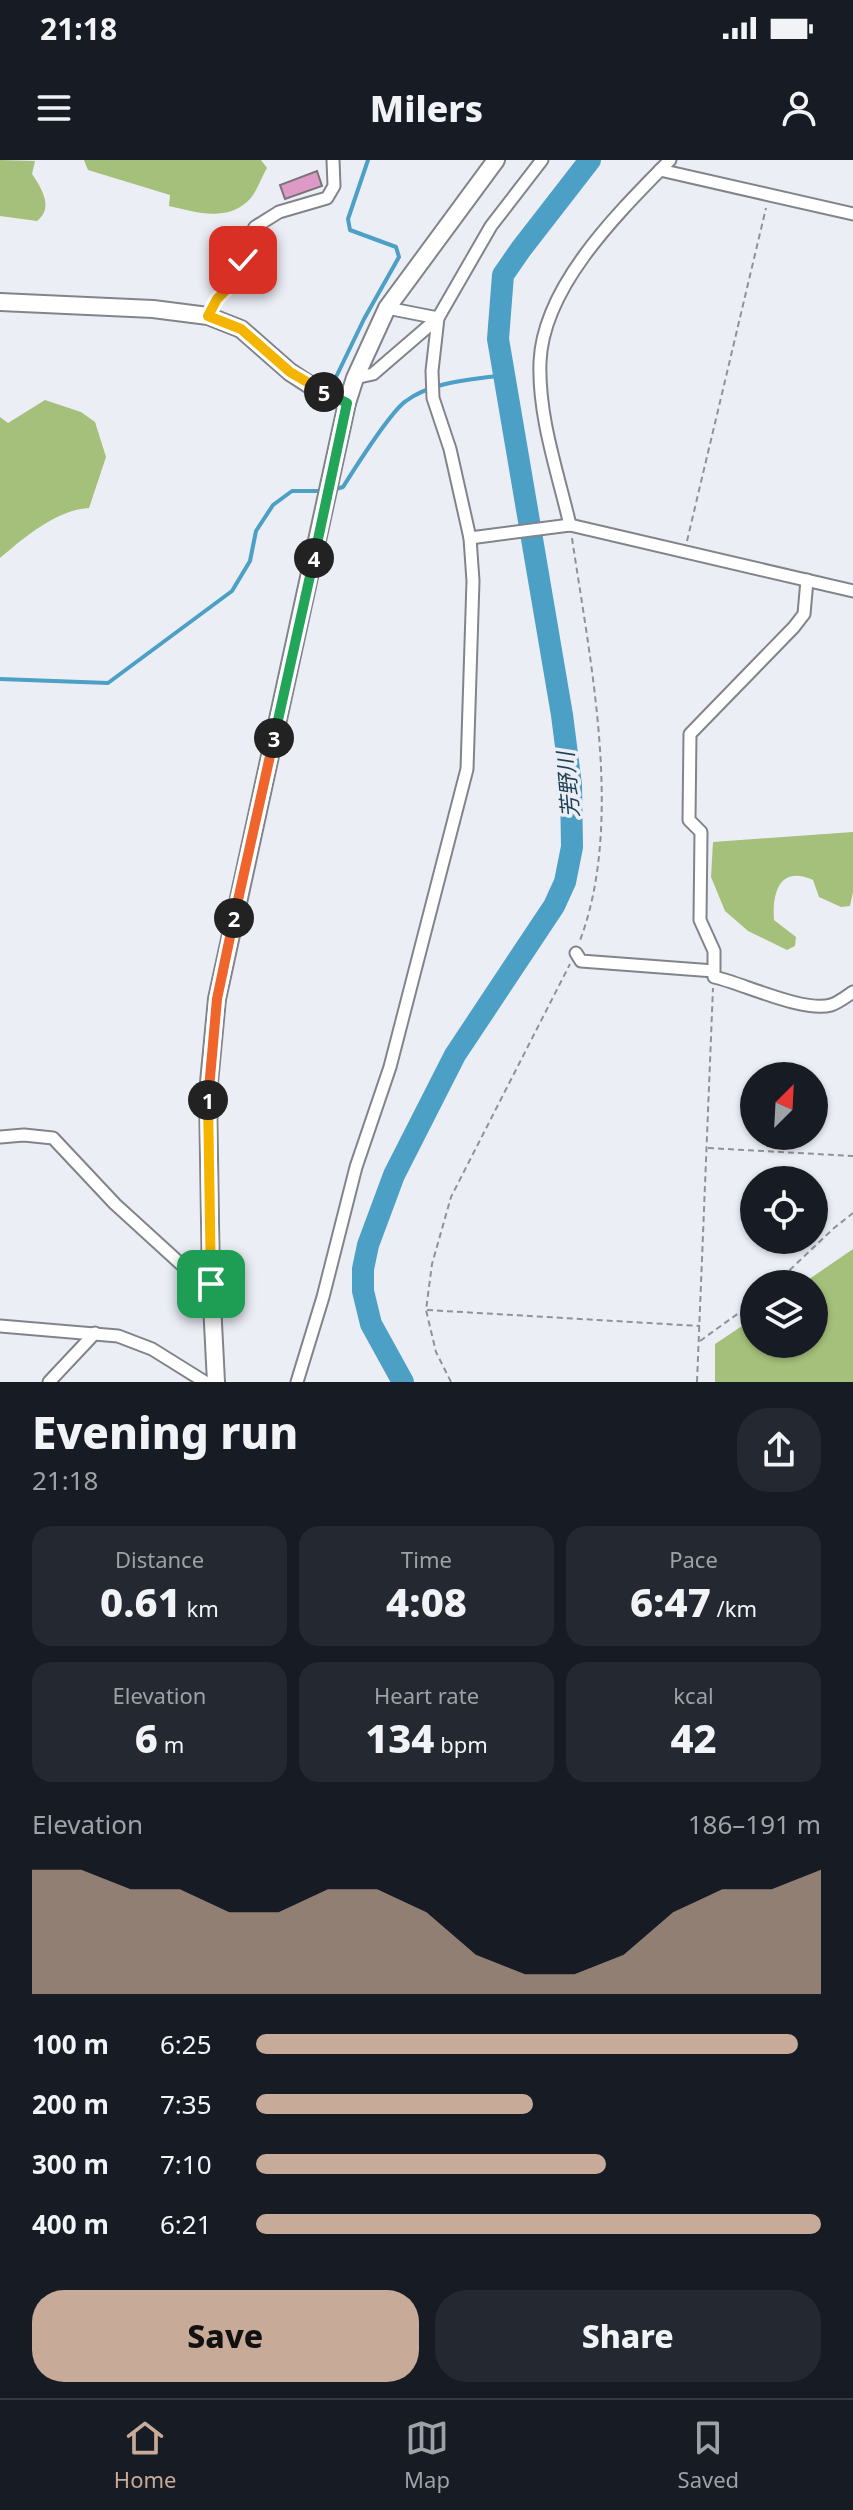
<!DOCTYPE html>
<html lang="en">
<head>
<meta charset="utf-8">
<style>
	:root { --surface:#171b24; --page:#242831; --text:#f1f3f6; --muted:#9ea1a6; --line:#363941; --accent:#c7aa97 }
	body { margin:0; font-family:"Noto Sans","Noto Sans JP",sans-serif; background:var(--page); color:var(--text); height:100vh; display:flex; flex-direction:column; font-size:30px; white-space:nowrap }
	* { box-sizing:border-box; margin:0 }
	p { font-size:26px; color:var(--muted) }
	.icon { flex:none; width:44px; height:44px; fill:none; stroke:currentColor; stroke-width:2; stroke-linecap:round; stroke-linejoin:round }
	.map { position:relative; height:1222px; overflow:hidden }
	.panel { display:flex; flex-direction:column; background:var(--surface); flex:1 }
	.panel>* { flex:none }
	.needle { width:52px; rotate:24deg }
	.buttons { position:absolute; left:740px; top:902px; display:grid; gap:16px }
	.buttons a { display:grid; place-items:center; width:88px; height:88px; border-radius:50%; background:var(--surface); box-shadow:0 2px 6px #0004; font-size:40px }
	.pin { position:absolute; display:grid; place-items:center; width:68px; height:68px; color:#fff; margin:-34px; border-radius:16px; box-shadow:0 4px 12px #0006 }
	.km { position:absolute; width:40px; height:40px; margin:-20px; border-radius:50%; background:#222; color:#fff; font-size:22px; line-height:40px; text-align:center }
	.round { display:grid; place-items:center; flex:none; width:84px; height:84px; border-radius:32px; background:var(--page) }
	.overview { display:flex; align-items:center; justify-content:space-between; height:136px; padding:0 32px }
	h1 { font-size:44px; font-weight:800; line-height:60px }
	.stats { display:grid; grid-template-columns:repeat(3,1fr); gap:12px; height:136px; padding:8px 32px }
	.stats div { display:grid; align-content:center; border-radius:20px; background:var(--page); text-align:center }
	.stats b { font-size:40px; font-weight:800 }
	.stats small { font-size:22px; font-weight:400 }
	.stats p { font-size:22px }
	.chart { height:224px; padding:16px 32px }
	.chart p { display:flex; justify-content:space-between }
	.chart svg { width:100%; height:144px; margin-top:8px; fill:var(--accent); opacity:.7 }
	.primary-button { display:flex; gap:16px; margin-top:auto; padding:16px 32px }
	.primary-button a { flex:1; height:92px; border-radius:32px; background:var(--accent); color:#111; font-size:32px; font-weight:800; line-height:92px; text-align:center }
	.primary-button a+a { background:var(--page); color:var(--text) }
	ul { padding:0 32px; list-style:none; font-size:26px }
	li { display:grid; grid-template-columns:128px 96px 1fr; align-items:center; height:60px }
	li i { height:20px; border-radius:10px; background:var(--accent) }
	.status { display:flex; justify-content:space-between; align-items:center; height:56px; padding:0 40px; background:var(--surface); direction:ltr }
	.status svg { height:22px; fill:currentColor }
	header { display:flex; justify-content:space-between; align-items:center; height:104px; padding:0 32px; background:var(--surface); font-size:36px; font-weight:800 }
	.tab-bar { display:flex; justify-content:space-around; align-items:center; height:112px; border-top:2px solid var(--line); background:var(--surface); font-size:22px; color:var(--muted) }
	.tab-bar a { display:grid; justify-items:center; gap:4px }
	.tab-bar .active { color:var(--accent) }
	.map>svg:first-child { display:block }
</style>
</head>
<body>
<div class="status"><b>21:18</b><svg viewBox="0 0 49 12"><path d="M0 12V9h3v3zM5 12V6h3v6zM10 12V3h3v9zM15 12V0h3v12zM26 1h20v11H26zM47 4h2v5h-2z"/></svg></div>
<header><svg class="icon" aria-label="menu" viewBox="0 0 24 24"><path d="M4 6h16M4 12h16M4 18h16"/></svg>Milers<svg class="icon" aria-label="person" viewBox="0 0 24 24"><circle cx="12" cy="8" r="4"/><path d="M4 21q1-7 8-7t8 7"/></svg></header>
<div class="map">
<svg width="853" height="1222" viewBox="0 0 853 1222">
	<rect width="100%" height="100%" fill="#eceef6"/>
	<g fill="#a5c07a">
		<path d="M0,0L35,1L32,14C42,29 54,48 37,61L0,56Z"/>
		<path d="M84,0H261L267,8C261,18 256,34 248,41C226,62 195,52 169,46L170,35L88,10Z"/>
		<path d="M45,240L81,252L95,262L106,297L89,348C56,350 25,377 0,398V257L8,263Z"/>
		<path d="M853,672V732L850,746L841,747L819,737L813,720C780,705 772,732 774,760L796,777L795,786L787,790L748,771L725,751L711,717L713,682Z"/>
		<polygon points="853,1089 853,1222 715,1222 715,1184 754,1158 754,1184 814,1184 814,1124 802,1124"/>
	</g>
	<g fill="none" stroke-linecap="round" stroke-linejoin="round">
		<g stroke="#4c9fc5" stroke-width="4">
			<polyline points="337,215 364,159 399,97 396,87 350,70 348,59 368,0"/>
			<path d="M332,330L343,327C355,308 390,252 406,241C433,221 472,220 504,215"/>
			<polyline points="0,519 108,523 232,431 250,401 256,371 273,345 292,331 323,331"/>
		</g>
		<polyline stroke="#4c9fc5" stroke-width="22" points="403,1222 371,1164 363,1131 363,1109 368,1085 394,1015 455,895 554,746 565,722 572,687 571,625 562,555 498,179 503,115 521,89 590,0"/>
	</g>
	<polygon fill="#de9ac6" stroke="#7b7378" stroke-width="2" points="317,11 322,26 285,39 280,25"/>
	<g fill="none" stroke-linecap="round" stroke-linejoin="round">
		<defs>
			<g id="minor">
				<polyline points="660,10 853,54"/>
				<polyline points="387,148 438,158"/>
				<polyline points="208,156 217,139 242,114 244,87 255,67 279,52 327,38 334,26 333,0"/>
				<polyline points="355,218 373,214 438,158"/>
				<path d="M570,365C558,313 538,257 540,202C543,126 619,52 670,0"/>
				<polyline points="470,378 570,365 853,431"/>
				<polyline points="576,793 581,801 714,811 714,791 700,760 701,672 689,660 690,574 794,467 804,454 807,420"/>
				<path d="M714,817C742,823 804,853 831,845C838,843 847,836 853,832"/>
				<polyline points="0,977 24,975 53,978 115,1044 194,1116 211,1124"/>
				<polyline points="0,1166 118,1176 152,1189 205,1222"/>
				<polyline points="49,1222 95,1173"/>
				<polyline points="297,1222 323,1137 356,1007 390,907 467,609 473,421 470,378 450,289 433,238 432,211 438,158 491,66 542,0"/>
			</g>
			<polyline id="secondary" points="0,142 153,149 208,156 241,169 290,212 313,227 347,243"/>
			<polyline id="primary" points="216,1222 211,1124 208,933 217,839 347,243 355,218 387,148 496,0"/>
		</defs>
		<use href="#minor" stroke="#82848b" stroke-width="15"/>
		<use href="#secondary" stroke="#82848b" stroke-width="20"/>
		<use href="#primary" stroke="#82848b" stroke-width="20"/>
		<g stroke="#909298" stroke-width="2" stroke-dasharray="6 4" stroke-linecap="butt">
			<path d="M572,378C590,501 625,665 579,783"/>
			<polyline points="687,381 766,48"/>
			<polyline points="708,988 853,996"/>
			<polyline points="775,1124 834,1068 853,1053"/>
			<polyline points="427,1150 700,1166"/>
			<polyline points="700,1181 754,1142"/>
			<polyline points="451,1222 436,1192 426,1150 432,1104 451,1037 570,804"/>
			<polyline points="697,1222 713,828"/>
		</g>
		<use href="#minor" stroke="#fff" stroke-width="11"/>
		<use href="#secondary" stroke="#fff" stroke-width="16"/>
		<use href="#primary" stroke="#fff" stroke-width="16"/>
	</g>
	<g fill="none" stroke-linecap="round" stroke-linejoin="round">
		<defs>
			<polyline id="split-1" points="208,940 211,1124"/>
			<polyline id="split-2" points="208,940 217,839 234,758"/>
			<polyline id="split-3" points="234,758 274,578"/>
			<polyline id="split-4" points="274,578 314,398"/>
			<polyline id="split-5" points="314,398 347,243 324,232"/>
			<polyline id="split-6" points="243,100 242,114 217,139 208,156 241,169 290,212 324,232"/>
		</defs>
		<use href="#split-1" stroke="#fff" stroke-width="16"/>
		<use href="#split-2" stroke="#fff" stroke-width="16"/>
		<use href="#split-3" stroke="#fff" stroke-width="16"/>
		<use href="#split-4" stroke="#fff" stroke-width="16"/>
		<use href="#split-5" stroke="#fff" stroke-width="16"/>
		<use href="#split-6" stroke="#fff" stroke-width="16"/>
		<use href="#split-1" stroke="#f5b400" stroke-width="10"/>
		<use href="#split-2" stroke="#f0652b" stroke-width="10"/>
		<use href="#split-3" stroke="#f0652b" stroke-width="10"/>
		<use href="#split-4" stroke="#22a559" stroke-width="10"/>
		<use href="#split-5" stroke="#22a559" stroke-width="10"/>
		<use href="#split-6" stroke="#f5b400" stroke-width="10"/>
	</g>
	<g text-anchor="middle" dominant-baseline="central" stroke-width="7" stroke-linejoin="round" paint-order="stroke">
		<g font-size="22" font-style="italic" fill="#1f4355" stroke="#eceef6">
			<text transform="translate(567 625) rotate(-95)">芳野川</text>
		</g>
	</g>
</svg>
<div class="buttons">
<a><svg class="needle" viewBox="-14 -14 28 28"><path d="M0-13l5 13h-10z" fill="#e53935"/><path d="M0 13l5-13h-10z" fill="#9ea1a6"/></svg></a>
<a><svg class="icon" aria-label="locate" viewBox="0 0 24 24"><circle cx="12" cy="12" r="6"/><path d="M12 2v4M12 18v4M2 12h4M18 12h4"/></svg></a>
<a><svg class="icon" aria-label="layers" viewBox="0 0 24 24"><path d="M12 4l9 5-9 5-9-5zM3 14l9 5 9-5"/></svg></a>
</div>
<div class="pin" style="left:211px;top:1124px;background:#1e9e55"><svg class="icon" aria-label="arrive" viewBox="0 0 24 24"><path d="M6 21V4h12l-3 4 3 4H6"/></svg></div>
<div class="pin" style="left:243px;top:100px;background:#d93025"><svg class="icon" aria-label="check" viewBox="0 0 24 24"><path d="M5 12l5 5 9-10"/></svg></div>
<b class="km" style="left:208px;top:940px">1</b>
<b class="km" style="left:234px;top:758px">2</b>
<b class="km" style="left:274px;top:578px">3</b>
<b class="km" style="left:314px;top:398px">4</b>
<b class="km" style="left:324px;top:232px">5</b>
</div>
<section class="panel">
<div class="overview"><div><h1>Evening run</h1><p>21:18</p></div><a class="round"><svg class="icon" aria-label="share" viewBox="0 0 24 24"><path d="M12 15V3M7 8l5-5 5 5M5 13v7h14v-7"/></svg></a></div>
<div class="stats">
<div><p>Distance</p><b>0.61<small> km</small></b></div>
<div><p>Time</p><b>4:08</b></div>
<div><p>Pace</p><b>6:47<small> /km</small></b></div>
</div>
<div class="stats">
<div><p>Elevation</p><b>6<small> m</small></b></div>
<div><p>Heart rate</p><b>134<small> bpm</small></b></div>
<div><p>kcal</p><b>42</b></div>
</div>
<div class="chart"><p><span>Elevation</span>186–191 m</p>
<svg viewBox="0 0 160 44" preserveAspectRatio="none"><path d="M0 44V6L10 6L20 12L30 12L40 19L50 19L60 12L70 12L80 19L90 32L100 38L110 38L120 32L130 19L140 12L150 12L160 6V44z"/></svg>
</div>
<ul>
<li><b>100 m</b>6:25<i style="width:96%"></i></li>
<li><b>200 m</b>7:35<i style="width:49%"></i></li>
<li><b>300 m</b>7:10<i style="width:62%"></i></li>
<li><b>400 m</b>6:21<i style="width:100%"></i></li>
</ul>
<div class="primary-button"><a>Save</a><a>Share</a></div>
</section>
<nav class="tab-bar">
<a class="active"><svg class="icon" aria-label="home" viewBox="0 0 24 24"><path d="M3 11l9-7 9 7M6 9v11h12V9"/></svg>Home</a>
<a><svg class="icon" aria-label="map" viewBox="0 0 24 24"><path d="M3 6l6-2 6 2 6-2v14l-6 2-6-2-6 2zM9 4v14M15 6v14"/></svg>Map</a>
<a><svg class="icon" aria-label="saved" viewBox="0 0 24 24"><path d="M7 4h10v16l-5-4-5 4z"/></svg>Saved</a>
</nav>
</body>
</html>
